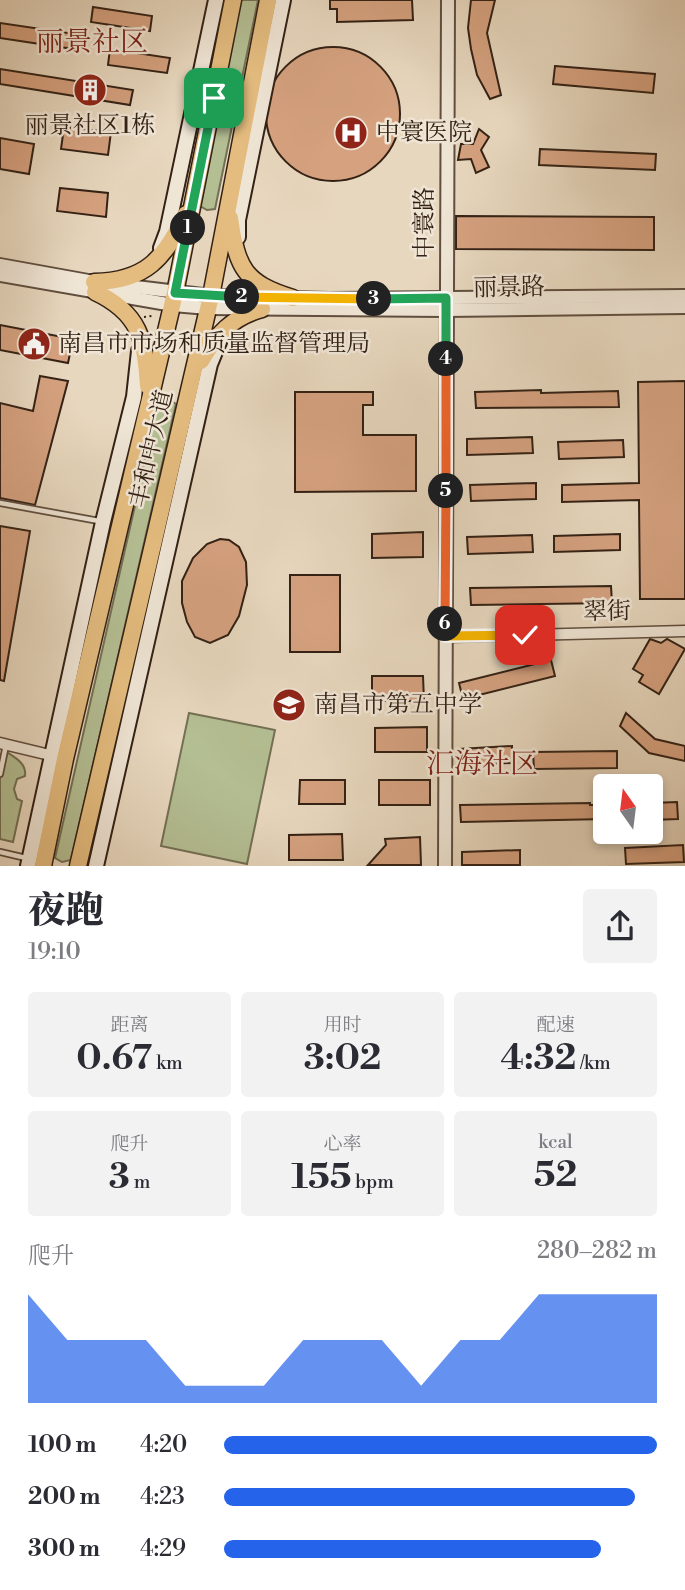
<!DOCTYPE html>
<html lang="zh">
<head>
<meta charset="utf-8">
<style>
	:root { --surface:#fff; --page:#f2f2f3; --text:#2b2b33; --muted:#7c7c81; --accent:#2563eb }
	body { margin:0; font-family:"Libre Bodoni","Noto Serif SC",serif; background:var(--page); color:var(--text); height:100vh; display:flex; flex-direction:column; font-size:26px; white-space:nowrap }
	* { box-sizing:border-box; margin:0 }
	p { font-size:23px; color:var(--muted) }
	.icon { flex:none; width:38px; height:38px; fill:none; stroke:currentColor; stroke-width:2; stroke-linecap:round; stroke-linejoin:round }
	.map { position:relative; height:866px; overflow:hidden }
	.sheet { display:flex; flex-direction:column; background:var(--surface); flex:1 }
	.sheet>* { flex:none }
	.needle { width:46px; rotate:346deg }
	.buttons { position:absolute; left:593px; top:774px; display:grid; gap:14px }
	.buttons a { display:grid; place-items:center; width:70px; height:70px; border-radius:7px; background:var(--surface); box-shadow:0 4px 10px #0003; font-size:35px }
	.pin { position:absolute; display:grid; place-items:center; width:60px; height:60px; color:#fff; margin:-30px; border-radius:14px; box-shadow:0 4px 10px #0006 }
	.km { position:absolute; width:35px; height:35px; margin:-18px; border-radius:50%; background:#222; color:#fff; font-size:19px; line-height:35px; text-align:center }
	.round { display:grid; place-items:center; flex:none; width:74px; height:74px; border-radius:7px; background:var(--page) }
	.headline { display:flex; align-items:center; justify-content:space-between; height:119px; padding:0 28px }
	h1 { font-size:38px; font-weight:800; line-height:52px }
	.stats { display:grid; grid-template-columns:repeat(3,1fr); gap:10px; height:119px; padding:7px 28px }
	.stats div { display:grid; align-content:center; border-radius:7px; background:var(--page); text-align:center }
	.stats b { font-size:35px; font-weight:800 }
	.stats small { font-size:19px; font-weight:400 }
	.stats p { font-size:19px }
	.chart { height:196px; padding:14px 28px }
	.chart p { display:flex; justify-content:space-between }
	.chart svg { width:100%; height:126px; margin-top:7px; fill:var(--accent); opacity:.7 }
	ul { padding:0 28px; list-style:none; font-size:23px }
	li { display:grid; grid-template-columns:112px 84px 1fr; align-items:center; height:52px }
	li i { height:18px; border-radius:9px; background:var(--accent) }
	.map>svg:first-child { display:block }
</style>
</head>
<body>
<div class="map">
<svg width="685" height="866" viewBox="0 0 685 866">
	<rect width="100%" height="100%" fill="#e7d7be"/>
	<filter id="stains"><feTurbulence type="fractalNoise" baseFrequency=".00286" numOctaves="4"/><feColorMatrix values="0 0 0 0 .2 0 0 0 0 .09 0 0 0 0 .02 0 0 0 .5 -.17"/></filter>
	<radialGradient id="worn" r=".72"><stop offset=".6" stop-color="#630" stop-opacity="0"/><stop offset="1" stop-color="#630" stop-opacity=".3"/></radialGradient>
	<g fill="#b4be93" stroke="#747054" stroke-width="2">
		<polygon points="241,0 258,0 215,209 207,210 200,206"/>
		<polygon points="167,398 176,404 71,860 62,862 55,858 159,400"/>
		<polygon points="189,713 275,730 247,864 161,846"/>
		<path d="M5,751C14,757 27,763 25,776L17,779L14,789L17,799L22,801L13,842L0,839V776Z"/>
	</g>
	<g fill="#d5a17f" stroke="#332115" stroke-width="2">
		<polygon points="330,0 412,0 413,20 337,22 337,9 330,9"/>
		<polygon points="471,0 495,0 487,33 501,95 490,99 477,75 471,49 468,28"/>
		<polygon points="93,7 152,16 150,31 91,22"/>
		<polygon points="0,23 82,35 80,50 0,38"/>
		<circle cx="333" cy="114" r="67"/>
		<polygon points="110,49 170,58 167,73 108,65"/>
		<polygon points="555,66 655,74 653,93 553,84"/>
		<polygon points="0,69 133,90 130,105 0,84"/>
		<polygon points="64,127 111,132 108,155 61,149"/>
		<polygon points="479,129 489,137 481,150 489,167 476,173 471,159 458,160 461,144 473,144"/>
		<polygon points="0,138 34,144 29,174 0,169"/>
		<polygon points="540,149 656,154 655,170 539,165"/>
		<polygon points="60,188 108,193 106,217 57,211"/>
		<polygon points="456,216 654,217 654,250 456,249"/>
		<polygon points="0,325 73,339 68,363 0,350"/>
		<polygon points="40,376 68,381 35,505 0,498 0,403 33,411"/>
		<polygon points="685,381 685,599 640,599 639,500 562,502 562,485 639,483 638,382"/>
		<polygon points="541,390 541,393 618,391 619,407 476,408 475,392"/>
		<polygon points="295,392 373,392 373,405 363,405 363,435 416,435 416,491 295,492"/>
		<polygon points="532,437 533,453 467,455 467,439"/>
		<polygon points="623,440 624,457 559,459 558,442"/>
		<polygon points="536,483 536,499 471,501 470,485"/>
		<polygon points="0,526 30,531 4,681 0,680"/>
		<polygon points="423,532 423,557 372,558 372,534"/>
		<polygon points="620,534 620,550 554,552 554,536"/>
		<polygon points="532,535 533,552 468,554 467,537"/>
		<polygon points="220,539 229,540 239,547 246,562 247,585 239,616 228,635 210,643 195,637 187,622 182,603 182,581 193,558 207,544"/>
		<rect x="290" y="575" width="50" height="77"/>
		<polygon points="611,586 612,603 471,605 470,588"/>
		<polygon points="650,639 661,643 667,639 685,649 659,694 639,682 643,675 633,669"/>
		<polygon points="551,660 555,676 463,699 459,683"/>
		<polygon points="372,676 423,676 424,701 372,701"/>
		<polygon points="626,713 655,739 685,746 685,761 649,753 620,726"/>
		<polygon points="427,727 427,752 375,752 375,728"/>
		<polygon points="512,746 512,763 459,765 459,749"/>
		<polygon points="617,751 617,768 534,769 533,752"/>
		<polygon points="300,780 345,780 345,804 299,804"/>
		<rect x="379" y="780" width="51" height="25"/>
		<polygon points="677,802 678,819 651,820 651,803"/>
		<polygon points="590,803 590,805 606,805 606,819 461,822 460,805"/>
		<polygon points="342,834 343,860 289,860 289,835"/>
		<polygon points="420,837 421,865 368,865 386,845 385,839"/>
		<polygon points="683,845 684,862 626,864 625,848"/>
		<polygon points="520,850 520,865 462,865 462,852"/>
	</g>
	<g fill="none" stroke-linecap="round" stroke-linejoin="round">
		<defs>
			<g id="service">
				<polyline points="0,503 99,521"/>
				<polyline points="0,774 6,745"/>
				<polyline points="0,852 26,858"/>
			</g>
			<g id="minor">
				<polyline points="445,637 685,631"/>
				<polyline points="0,743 58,757"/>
			</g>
			<g id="tertiary">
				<polyline points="0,265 94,282 211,296 329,299 685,296"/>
				<polyline points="0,275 173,305 208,308 446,310 685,307"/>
				<polyline points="445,866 448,0"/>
			</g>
			<g id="secondary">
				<polyline points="238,237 238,220 283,0"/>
				<polyline points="161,248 167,232 216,0"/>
				<polyline points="28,866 103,522 134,397 139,351"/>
				<polyline points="96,866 210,364 219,342"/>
			</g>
			<g id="primary">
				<path d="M230,218C237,268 244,283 293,298"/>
				<path d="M94,282C146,281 164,259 186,214"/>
				<path d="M95,292C140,313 145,340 148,386"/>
				<path d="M201,361C216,335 232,317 262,309"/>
				<polyline points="43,866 65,759 175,293 233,0"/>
				<polyline points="78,866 211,296 268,0"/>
			</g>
		</defs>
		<use href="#service" stroke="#604e3f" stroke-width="8"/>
		<use href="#minor" stroke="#604e3f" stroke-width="13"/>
		<use href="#tertiary" stroke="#604e3f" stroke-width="16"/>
		<use href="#secondary" stroke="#332115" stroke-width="18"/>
		<use href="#primary" stroke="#332115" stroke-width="19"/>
		<polyline stroke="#332115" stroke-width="2" stroke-dasharray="2 3.5" stroke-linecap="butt" points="144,317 152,316"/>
		<use href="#service" stroke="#efe5d5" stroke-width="4.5"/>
		<use href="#minor" stroke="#efe5d5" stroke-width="10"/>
		<use href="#tertiary" stroke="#efe5d5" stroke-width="12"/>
		<use href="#secondary" stroke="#efe5d5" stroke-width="14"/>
		<use href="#primary" stroke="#e4bc7f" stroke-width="16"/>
	</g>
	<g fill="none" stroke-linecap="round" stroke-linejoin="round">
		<defs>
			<polyline id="split-1" points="188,228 214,98"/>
			<polyline id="split-2" points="188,228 175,293 242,297"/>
			<polyline id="split-3" points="242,297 374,299"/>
			<polyline id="split-4" points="374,299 446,298 446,359"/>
			<polyline id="split-5" points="446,491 446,359"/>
			<polyline id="split-6" points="445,624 446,491"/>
			<polyline id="split-7" points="445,624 445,636 525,635"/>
		</defs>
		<use href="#split-1" stroke="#fff" stroke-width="14"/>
		<use href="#split-2" stroke="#fff" stroke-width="14"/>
		<use href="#split-3" stroke="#fff" stroke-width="14"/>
		<use href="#split-4" stroke="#fff" stroke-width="14"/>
		<use href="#split-5" stroke="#fff" stroke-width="14"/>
		<use href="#split-6" stroke="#fff" stroke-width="14"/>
		<use href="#split-7" stroke="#fff" stroke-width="14"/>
		<use href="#split-1" stroke="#22a559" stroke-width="9"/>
		<use href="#split-2" stroke="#22a559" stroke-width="9"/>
		<use href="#split-3" stroke="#f5b400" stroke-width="9"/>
		<use href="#split-4" stroke="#22a559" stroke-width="9"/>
		<use href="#split-5" stroke="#f0652b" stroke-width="9"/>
		<use href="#split-6" stroke="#f0652b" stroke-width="9"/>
		<use href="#split-7" stroke="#f5b400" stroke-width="9"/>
	</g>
	<defs>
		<symbol id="building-disc" viewBox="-11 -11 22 22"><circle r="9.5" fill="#8f2418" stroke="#efe5d5"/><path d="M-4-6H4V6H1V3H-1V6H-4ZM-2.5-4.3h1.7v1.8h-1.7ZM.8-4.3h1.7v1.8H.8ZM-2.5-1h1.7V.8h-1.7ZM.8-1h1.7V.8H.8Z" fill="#fff"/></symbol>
		<symbol id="hospital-disc" viewBox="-11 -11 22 22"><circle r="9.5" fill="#8f2418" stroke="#efe5d5"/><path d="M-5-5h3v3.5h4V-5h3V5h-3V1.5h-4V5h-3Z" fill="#fff"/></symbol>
		<symbol id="civic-disc" viewBox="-11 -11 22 22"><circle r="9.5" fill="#8f2418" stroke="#efe5d5"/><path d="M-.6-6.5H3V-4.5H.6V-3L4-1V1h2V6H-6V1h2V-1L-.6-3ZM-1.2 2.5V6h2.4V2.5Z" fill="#fff"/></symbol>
		<symbol id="school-disc" viewBox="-11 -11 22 22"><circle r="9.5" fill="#8f2418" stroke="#efe5d5"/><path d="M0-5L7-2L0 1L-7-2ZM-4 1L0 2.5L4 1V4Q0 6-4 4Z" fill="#fff"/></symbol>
	</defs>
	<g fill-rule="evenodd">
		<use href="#building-disc" x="71" y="71" width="38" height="38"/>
		<use href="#hospital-disc" x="332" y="114" width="38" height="38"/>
		<use href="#civic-disc" x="15" y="325" width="38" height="38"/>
		<use href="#school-disc" x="270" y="686" width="38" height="38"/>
	</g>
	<g text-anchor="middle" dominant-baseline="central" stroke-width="5" stroke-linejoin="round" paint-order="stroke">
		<g font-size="24" fill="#332115" stroke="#efe5d5" text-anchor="start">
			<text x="90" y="126" text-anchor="middle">丽景社区1栋</text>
			<text x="376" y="133">中寰医院</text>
			<text x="58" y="344">南昌市市场和质量监督管理局</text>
			<text x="314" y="705">南昌市第五中学</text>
		</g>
		<g font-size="24" fill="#332115" stroke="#efe5d5">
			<text transform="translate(425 223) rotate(-90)">中寰路</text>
			<text transform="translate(509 288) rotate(-1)">丽景路</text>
			<text transform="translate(152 449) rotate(-77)">丰和中大道</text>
			<text transform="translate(607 612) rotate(-1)">翠街</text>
		</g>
		<g font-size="28" fill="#7a1f14" stroke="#efe5d5">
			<text x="92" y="42">丽景社区</text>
			<text x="482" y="764">汇海社区</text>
		</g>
	</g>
	<rect width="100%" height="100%" filter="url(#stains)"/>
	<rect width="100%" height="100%" fill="url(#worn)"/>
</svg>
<div class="buttons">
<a><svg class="needle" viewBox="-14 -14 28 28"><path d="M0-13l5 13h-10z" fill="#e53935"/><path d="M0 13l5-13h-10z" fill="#7c7c81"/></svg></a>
</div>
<div class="pin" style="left:214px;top:98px;background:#1e9e55"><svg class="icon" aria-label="arrive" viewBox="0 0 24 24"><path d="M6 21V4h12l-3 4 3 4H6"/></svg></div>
<div class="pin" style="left:525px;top:635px;background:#d93025"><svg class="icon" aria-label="check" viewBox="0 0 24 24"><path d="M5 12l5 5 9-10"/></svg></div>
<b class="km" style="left:188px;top:228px">1</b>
<b class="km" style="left:242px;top:297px">2</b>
<b class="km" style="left:374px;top:299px">3</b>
<b class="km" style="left:446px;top:359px">4</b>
<b class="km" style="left:446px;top:491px">5</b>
<b class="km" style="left:445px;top:624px">6</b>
</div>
<section class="sheet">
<div class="headline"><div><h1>夜跑</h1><p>19:10</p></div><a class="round"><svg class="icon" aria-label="share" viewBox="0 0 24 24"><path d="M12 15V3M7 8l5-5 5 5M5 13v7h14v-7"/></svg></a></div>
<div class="stats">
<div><p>距离</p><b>0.67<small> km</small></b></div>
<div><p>用时</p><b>3:02</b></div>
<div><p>配速</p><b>4:32<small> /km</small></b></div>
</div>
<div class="stats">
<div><p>爬升</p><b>3<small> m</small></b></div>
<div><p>心率</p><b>155<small> bpm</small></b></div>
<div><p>kcal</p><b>52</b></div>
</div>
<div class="chart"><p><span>爬升</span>280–282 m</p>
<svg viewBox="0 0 160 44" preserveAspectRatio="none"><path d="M0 44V6L10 22L20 22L30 22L40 38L50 38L60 38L70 22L80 22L90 22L100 38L110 22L120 22L130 6L140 6L150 6L160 6V44z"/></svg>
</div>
<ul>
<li><b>100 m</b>4:20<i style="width:100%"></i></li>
<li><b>200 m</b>4:23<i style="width:95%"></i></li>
<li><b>300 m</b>4:29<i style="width:87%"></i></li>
</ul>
</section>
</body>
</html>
